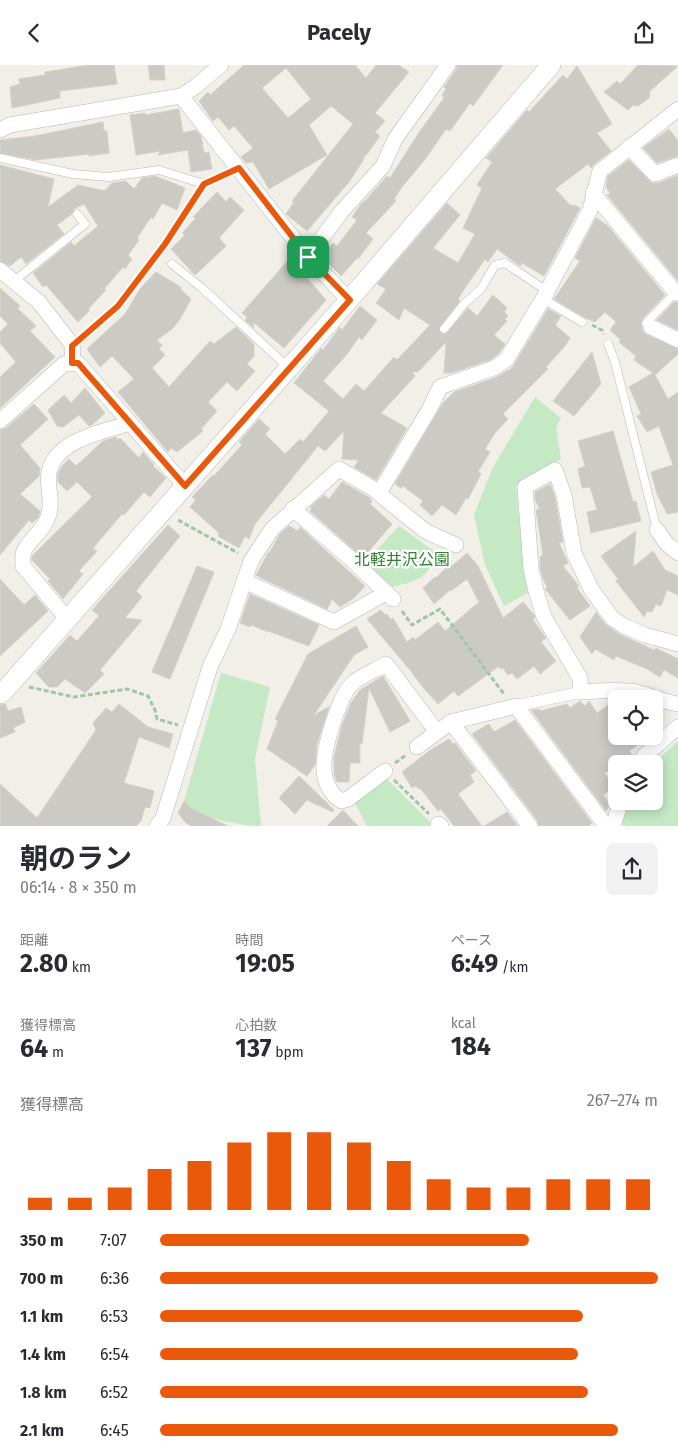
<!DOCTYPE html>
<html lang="ja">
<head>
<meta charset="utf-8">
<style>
	:root { --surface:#fff; --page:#f2f2f3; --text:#2b2b33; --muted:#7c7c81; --accent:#ea580c }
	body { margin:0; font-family:"Fira Sans","Noto Sans JP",sans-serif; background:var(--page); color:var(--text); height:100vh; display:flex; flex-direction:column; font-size:19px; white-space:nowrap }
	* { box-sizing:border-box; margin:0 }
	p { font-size:16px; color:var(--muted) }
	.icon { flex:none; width:28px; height:28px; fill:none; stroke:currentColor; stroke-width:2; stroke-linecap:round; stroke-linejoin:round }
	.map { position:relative; height:761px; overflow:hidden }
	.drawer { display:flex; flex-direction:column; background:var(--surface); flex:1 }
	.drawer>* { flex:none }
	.tools { position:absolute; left:608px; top:625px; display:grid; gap:10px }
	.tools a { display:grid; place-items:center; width:55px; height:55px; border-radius:8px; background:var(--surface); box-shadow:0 2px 12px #0003; font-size:25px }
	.pin { position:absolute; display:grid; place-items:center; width:42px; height:42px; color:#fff; margin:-21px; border-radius:10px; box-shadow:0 2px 8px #0006 }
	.round { display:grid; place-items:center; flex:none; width:52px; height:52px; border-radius:8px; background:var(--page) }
	.head { display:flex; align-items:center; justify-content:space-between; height:85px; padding:0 20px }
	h1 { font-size:28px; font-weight:700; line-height:38px }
	.stats { display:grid; grid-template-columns:repeat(3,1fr); gap:8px; height:85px; padding:5px 20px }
	.stats div { display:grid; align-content:center }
	.stats b { font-size:25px; font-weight:700 }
	.stats small { font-size:14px; font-weight:400 }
	.stats p { font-size:14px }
	.chart { height:140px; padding:10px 20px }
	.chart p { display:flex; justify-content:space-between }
	.chart svg { width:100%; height:90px; margin-top:5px; stroke:var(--accent); stroke-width:6 }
	ul { padding:0 20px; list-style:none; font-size:16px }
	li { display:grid; grid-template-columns:80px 60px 1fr; align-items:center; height:38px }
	li i { height:12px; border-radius:6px; background:var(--accent) }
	header { display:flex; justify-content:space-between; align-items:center; height:65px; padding:0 20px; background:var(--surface); font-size:22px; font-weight:700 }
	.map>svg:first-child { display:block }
</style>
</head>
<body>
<header><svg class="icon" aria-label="back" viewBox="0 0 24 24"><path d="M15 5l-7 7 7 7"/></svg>Pacely<svg class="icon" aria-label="share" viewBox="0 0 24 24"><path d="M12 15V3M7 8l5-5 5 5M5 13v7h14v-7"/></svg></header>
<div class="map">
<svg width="678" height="761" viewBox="0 0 678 761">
	<rect width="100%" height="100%" fill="#f1efe8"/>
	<g fill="#c5e8c5">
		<polygon points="535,332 561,353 556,362 561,394 516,420 524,507 528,528 504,541 485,500 474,450 492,404"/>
		<path d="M399,461L435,487C430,515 415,516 392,522L365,498Z"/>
		<path d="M221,608L270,622L255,694L261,761C244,761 206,754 192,744C189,742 187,738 184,736Z"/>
		<polygon points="678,676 678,761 627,761 621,759 630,736 654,736 653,699"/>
		<polygon points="385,712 434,761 367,761 354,736"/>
	</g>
	<g fill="#cccac5" stroke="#d6d1c6" fill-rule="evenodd">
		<polygon points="89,0 114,0 117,19 60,26 60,33 12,43 10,22 20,19 19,14 45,10 45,7"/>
		<polygon points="148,0 164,0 165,15 150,15"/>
		<path d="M244,0H355L366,13L376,0H398L409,7L375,48L385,56L375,67L380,71L367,89L363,93L364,94L349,117L307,166L286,149L294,137L292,136L353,59L331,41L309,60L327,90L269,124L253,97L246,98L241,92L253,83L234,61L229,65L218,52L213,56L199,36L208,27L210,30ZM286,3L311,34L288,53L262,23Z"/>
		<polygon points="457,0 503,0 473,41 470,38 450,66 446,64 426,93 402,122 394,134 396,136 366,168 373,174 358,194 357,193 341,211 321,191 333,178 337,181 357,155 352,152 361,139 366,135 387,111 390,113 418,69 444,33 442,30 446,24 444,22 456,5"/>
		<polygon points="638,0 678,1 650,26 649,33 638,41 633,40 628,45 604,27 617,16 620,19"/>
		<polygon points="577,1 612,59 597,68 611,86 594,99 591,103 588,99 555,124 570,140 576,141 580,143 544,211 522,198 520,201 497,184 488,197 485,194 465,223 458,234 460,236 439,263 441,269 446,269 468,243 477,251 493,230 507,243 504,247 508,251 505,254 507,256 494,270 505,279 499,288 490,295 451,308 444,308 446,277 418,307 412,307 415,311 381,348 407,363 376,415 354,402 359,395 342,394 344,366 325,386 318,381 255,459 249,474 245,471 239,483 218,471 219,468 190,442 196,435 192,432 213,410 214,411 242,380 239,377 259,354 270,364 265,369 285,389 300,374 303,377 329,346 294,318 320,285 321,283 323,285 340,262 342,265 360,241 377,255 362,275 359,272 347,289 323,316 343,334 356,319 364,326 394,292 397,295 430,260 404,243 399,255 376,238 386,224 377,219 447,138 460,150 433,183 458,198 475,169 463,163 482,123 477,120 492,97 486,93 527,45 529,47 563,10 567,14"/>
		<polygon points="179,44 183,68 196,65 201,71 204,88 209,87 212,104 191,107 188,85 158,90 161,86 136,90 130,50 145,48 145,50"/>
		<polygon points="103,57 104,66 107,66 109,88 89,91 89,89 36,95 0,88 0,75 35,71"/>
		<polygon points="669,64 678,76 678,91 657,98 643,83"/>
		<polygon points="629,95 652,118 658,118 678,110 678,216 607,130 610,128 606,122 608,111"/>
		<polygon points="0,100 54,114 48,142 78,120 105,126 112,118 126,116 134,124 142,113 155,111 185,123 177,145 162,138 153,154 151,152 137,173 139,175 128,190 132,194 125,204 123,202 104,224 106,225 88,244 90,245 78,257 46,220 43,222 33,208 71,177 74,181 98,161 84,139 74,144 72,149 57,160 64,169 26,199 21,192 10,201 0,196"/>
		<polygon points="217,127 226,137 230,132 244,145 219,173 226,181 195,210 171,184 185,170 182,168 196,153 193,152"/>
		<polygon points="596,153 608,161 665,230 642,254 641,259 643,267 647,270 678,284 678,289 655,310 668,334 678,327 678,447 667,449 657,429 651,407 673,400 659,361 647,367 637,351 641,349 629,322 653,308 634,295 636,291 619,277 621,275 610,265 616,257 605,247 595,257 587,254 554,234 580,196 575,193"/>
		<polygon points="290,193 326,235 284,283 253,257 254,263 245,255 247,252 242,248"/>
		<polygon points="156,207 182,223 180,224 191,234 180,254 173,263 157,275 162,280 159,284 165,290 152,303 169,322 210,276 214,279 236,262 254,279 254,291 247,299 255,306 237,326 227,317 208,337 217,346 201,364 203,366 177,387 171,383 168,387 118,327 134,314 112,291 100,302 87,284 125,249 140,224"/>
		<polygon points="0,223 20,241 17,243 36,261 30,266 55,292 0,343 0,312 16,297 0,278 0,267 8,259 0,251"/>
		<polygon points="674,237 678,237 678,265 657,255"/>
		<polygon points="548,244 561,251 555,260 570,273 565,281 546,302 548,304 503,349 508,354 495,368 485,384 490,387 478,407 481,409 468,434 466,433 456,450 442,440 432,451 420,440 423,436 403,421 401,423 395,419 443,338 454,327 497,312 512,303"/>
		<polygon points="592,287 601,319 574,351 553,336"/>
		<polygon points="85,323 105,348 93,359 89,361 79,350 63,362 57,361 48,345 64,330 71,338"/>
		<polygon points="34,339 48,354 20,380 40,403 39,411 20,429 40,446 38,453 32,458 29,455 0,490 0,365 6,363"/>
		<polygon points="613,366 633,437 636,436 641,456 591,468 587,447 597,445 590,422 582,423 578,404 585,401 578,376"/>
		<polygon points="116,372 118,375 120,373 139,393 143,387 154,400 153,401 166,413 150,432 144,427 124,450 122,449 93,483 97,486 79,506 83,509 63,534 48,516 50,514 32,495 32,491 92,432 77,417 67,426 58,417 58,409 62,401 69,394 76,401 103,376"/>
		<polygon points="342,417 370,433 372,437 370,439 392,459 363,493 310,446 312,443 310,442 324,430 329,434"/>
		<polygon points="550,419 555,432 563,477 559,478 568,498 563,501 579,521 577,523 590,541 570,555 545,524 547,522 543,514 540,503 540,492 543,490 536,445 540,444 535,435 535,427"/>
		<polygon points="168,460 180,471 136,526 142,532 125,553 142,555 100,605 104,609 85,628 65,614 57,622 49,622 36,608 70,570 77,576 99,551 92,545"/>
		<polygon points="289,461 298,466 300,462 365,521 354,533 340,542 332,534 327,544 261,513 256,510 268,488 269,488 280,469"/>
		<polygon points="636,466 633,502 653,486 665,505 678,511 678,530 667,525 661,541 656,539 652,547 647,546 644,552 616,516 618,514 601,491"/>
		<polygon points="467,488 478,501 503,553 523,537 534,550 535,553 533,555 546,573 541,577 556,596 540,609 534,601 517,614 512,608 508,610 503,603 500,604 499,601 458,631 454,626 438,639 422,621 410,605 367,554 381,545 385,550 387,549 390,554 393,553 407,577 413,572 415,575 438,557 445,566 479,537 467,514 451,526 450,525 434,539 423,523 435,512 436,513 450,499 452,501"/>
		<polygon points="197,501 214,507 170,614 152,607"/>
		<polygon points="0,514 24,540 35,530 48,546 0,591"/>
		<polygon points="250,529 319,560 309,581 268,566 268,567 252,560 250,562 240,558"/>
		<polygon points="596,547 605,559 619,569 654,585 656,583 678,594 678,613 664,605 660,612 647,604 616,591 614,595 595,584 592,589 580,572"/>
		<polygon points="356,561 368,582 354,590 314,650 329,642 317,679 315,700 307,711 267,684 278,656 275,654 308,589"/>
		<polygon points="383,611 410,656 390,667 369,623 362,679 360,678 360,698 350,698 349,717 337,717 334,709 334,692 342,660 351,638 360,625"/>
		<polygon points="615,635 616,635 616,671 649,671 629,686 633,691 630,699 616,699 616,702 604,708 615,721 603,730 610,740 606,746 531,645 539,644 540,646 567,639 570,643 580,636 585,641 589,636 597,648"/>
		<polygon points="5,639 8,646 21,642 25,657 13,663 15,667 0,673 0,640"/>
		<polygon points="119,639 148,662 173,669 169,683 139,672 124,718 154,726 150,743 145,742 141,756 136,761 0,761 0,719 37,753 96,665 93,658 106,643 112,647"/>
		<polygon points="515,655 592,758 589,761 539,761 537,755 472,669 489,659 494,667"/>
		<polygon points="449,674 453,679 455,678 476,706 470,710 474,717 458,729 482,761 454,761 441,744 438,746 420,723 419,724 416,721 412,723 402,707 429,686"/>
		<polygon points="299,711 334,745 333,747 307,735 295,749 279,733"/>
		<polygon points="184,736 192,744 228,761 191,761 185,757 178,748"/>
		<polygon points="343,745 358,761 327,761"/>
		<polygon points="507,747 518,761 484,761"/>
	</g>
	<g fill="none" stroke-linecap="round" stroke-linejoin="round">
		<defs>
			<g id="service">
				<polyline points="0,93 73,109 109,112 159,105 204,119"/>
				<polyline points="172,199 202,223 289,303"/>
				<polyline points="14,216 85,159 77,149"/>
				<polyline points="543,234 582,257"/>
				<polyline points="649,261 646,258 677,226"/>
				<polyline points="444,264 464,239 481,224 495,200 505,198 547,226"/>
				<polyline points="608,279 615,297 657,465"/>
				<polyline points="73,281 118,241 165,179 204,119 239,103"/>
			</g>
			<polyline id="pedestrian" points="516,641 581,627"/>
			<g id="minor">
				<polyline points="181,31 308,192 349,235"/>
				<polyline points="0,65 10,60 181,31 195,22 221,0"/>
				<polyline points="629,82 655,109 678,100"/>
				<polyline points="593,128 676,228"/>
				<polyline points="308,192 342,146 383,101 395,74 448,0"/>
				<polyline points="0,205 39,237 73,281 72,298"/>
				<polyline points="651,262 678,275"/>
				<polyline points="0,356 64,299 78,298 185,421"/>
				<polyline points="379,428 429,345 440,322 494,303 506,295 543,234 590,145 600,106 678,44"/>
				<polyline points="293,444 351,494 393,534"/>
				<polyline points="657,465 667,479 678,488"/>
				<polyline points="244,516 334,557 386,528"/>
				<path d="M68,555L23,501C23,496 22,490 24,486C30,474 44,465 48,452C54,435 46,422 49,407C56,374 104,367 130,358"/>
				<path d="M678,579L645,570L624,561L612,553L591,524L574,488L564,430L555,405L525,422L531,504L536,526L544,552L580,613L581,627C599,626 619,624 636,627C651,630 663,637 678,639"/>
				<polyline points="451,657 530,761"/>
				<polyline points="417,682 451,657 516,641 606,761"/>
				<polyline points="639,699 644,691 678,662"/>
				<path d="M385,706L348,734L342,736C330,730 323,714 324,700C324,683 339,630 353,618C362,610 376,605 386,599L437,667"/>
				<polyline points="438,759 441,761"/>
				<polyline points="157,761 163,753 210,602 228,564 251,496 272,464 339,404 372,423 425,466 456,480"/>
				<polyline points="613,761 621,736"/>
			</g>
			<polyline id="tertiary" points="0,629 5,625 349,235 551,0"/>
		</defs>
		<use href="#service" stroke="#b5b8bc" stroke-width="9"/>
		<use href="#pedestrian" stroke="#b5b8bc" stroke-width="12"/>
		<use href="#minor" stroke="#b5b8bc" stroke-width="16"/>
		<use href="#tertiary" stroke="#b5b8bc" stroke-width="20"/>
		<g stroke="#9cc7a9" stroke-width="3" stroke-dasharray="5 2.5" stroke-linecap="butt">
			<polyline points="592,260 602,265 604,269"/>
			<polyline points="178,455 238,488"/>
			<polyline points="402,546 412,560 440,544 504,629"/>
			<polyline points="29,622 74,632 127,624 148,631 155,645 157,654 178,660"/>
			<polyline points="395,698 406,690"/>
			<polyline points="394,715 429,749"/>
		</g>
		<use href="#service" stroke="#fff" stroke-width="8"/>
		<use href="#pedestrian" stroke="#fff" stroke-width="11"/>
		<use href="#minor" stroke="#fff" stroke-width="15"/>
		<use href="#tertiary" stroke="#fff" stroke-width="19"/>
	</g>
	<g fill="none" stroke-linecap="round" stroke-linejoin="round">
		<defs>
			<polygon id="route" points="239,103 308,192 350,235 185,421 78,298 72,298 72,281 118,241 165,179 204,119"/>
		</defs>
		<use href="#route" stroke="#fff" stroke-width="10"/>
		<use href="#route" stroke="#ea580c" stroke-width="6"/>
	</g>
	<g text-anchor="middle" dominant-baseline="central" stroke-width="4.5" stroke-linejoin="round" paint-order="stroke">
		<g font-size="16" fill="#348238" stroke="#fff">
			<text x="402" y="494">北軽井沢公園</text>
		</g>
	</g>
</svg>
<div class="tools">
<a><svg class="icon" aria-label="locate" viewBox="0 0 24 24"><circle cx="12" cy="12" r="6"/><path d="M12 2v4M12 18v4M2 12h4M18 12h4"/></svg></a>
<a><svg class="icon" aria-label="layers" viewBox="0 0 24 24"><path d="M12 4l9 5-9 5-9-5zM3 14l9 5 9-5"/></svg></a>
</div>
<div class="pin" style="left:308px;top:192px;background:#1e9e55"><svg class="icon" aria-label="arrive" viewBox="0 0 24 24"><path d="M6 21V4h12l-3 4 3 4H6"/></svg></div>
</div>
<section class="drawer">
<div class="head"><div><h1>朝のラン</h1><p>06:14 · 8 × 350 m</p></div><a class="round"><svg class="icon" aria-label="share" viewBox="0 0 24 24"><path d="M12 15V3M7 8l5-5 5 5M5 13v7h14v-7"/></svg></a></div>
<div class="stats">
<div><p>距離</p><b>2.80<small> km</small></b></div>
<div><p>時間</p><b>19:05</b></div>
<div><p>ペース</p><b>6:49<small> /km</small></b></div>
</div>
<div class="stats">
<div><p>獲得標高</p><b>64<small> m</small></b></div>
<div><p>心拍数</p><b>137<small> bpm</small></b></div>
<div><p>kcal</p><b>184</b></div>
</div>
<div class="chart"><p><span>獲得標高</span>267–274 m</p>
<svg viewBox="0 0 160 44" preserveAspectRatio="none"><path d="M5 44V38M15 44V38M25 44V33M35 44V24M45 44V20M55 44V11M65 44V6M75 44V6M85 44V11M95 44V20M105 44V29M115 44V33M125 44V33M135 44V29M145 44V29M155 44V29"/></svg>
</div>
<ul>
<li><b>350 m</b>7:07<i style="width:74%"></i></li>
<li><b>700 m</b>6:36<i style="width:100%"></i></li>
<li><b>1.1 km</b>6:53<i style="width:85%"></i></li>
<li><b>1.4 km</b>6:54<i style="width:84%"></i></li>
<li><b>1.8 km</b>6:52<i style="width:86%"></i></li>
<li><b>2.1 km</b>6:45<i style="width:92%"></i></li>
</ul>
</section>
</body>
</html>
